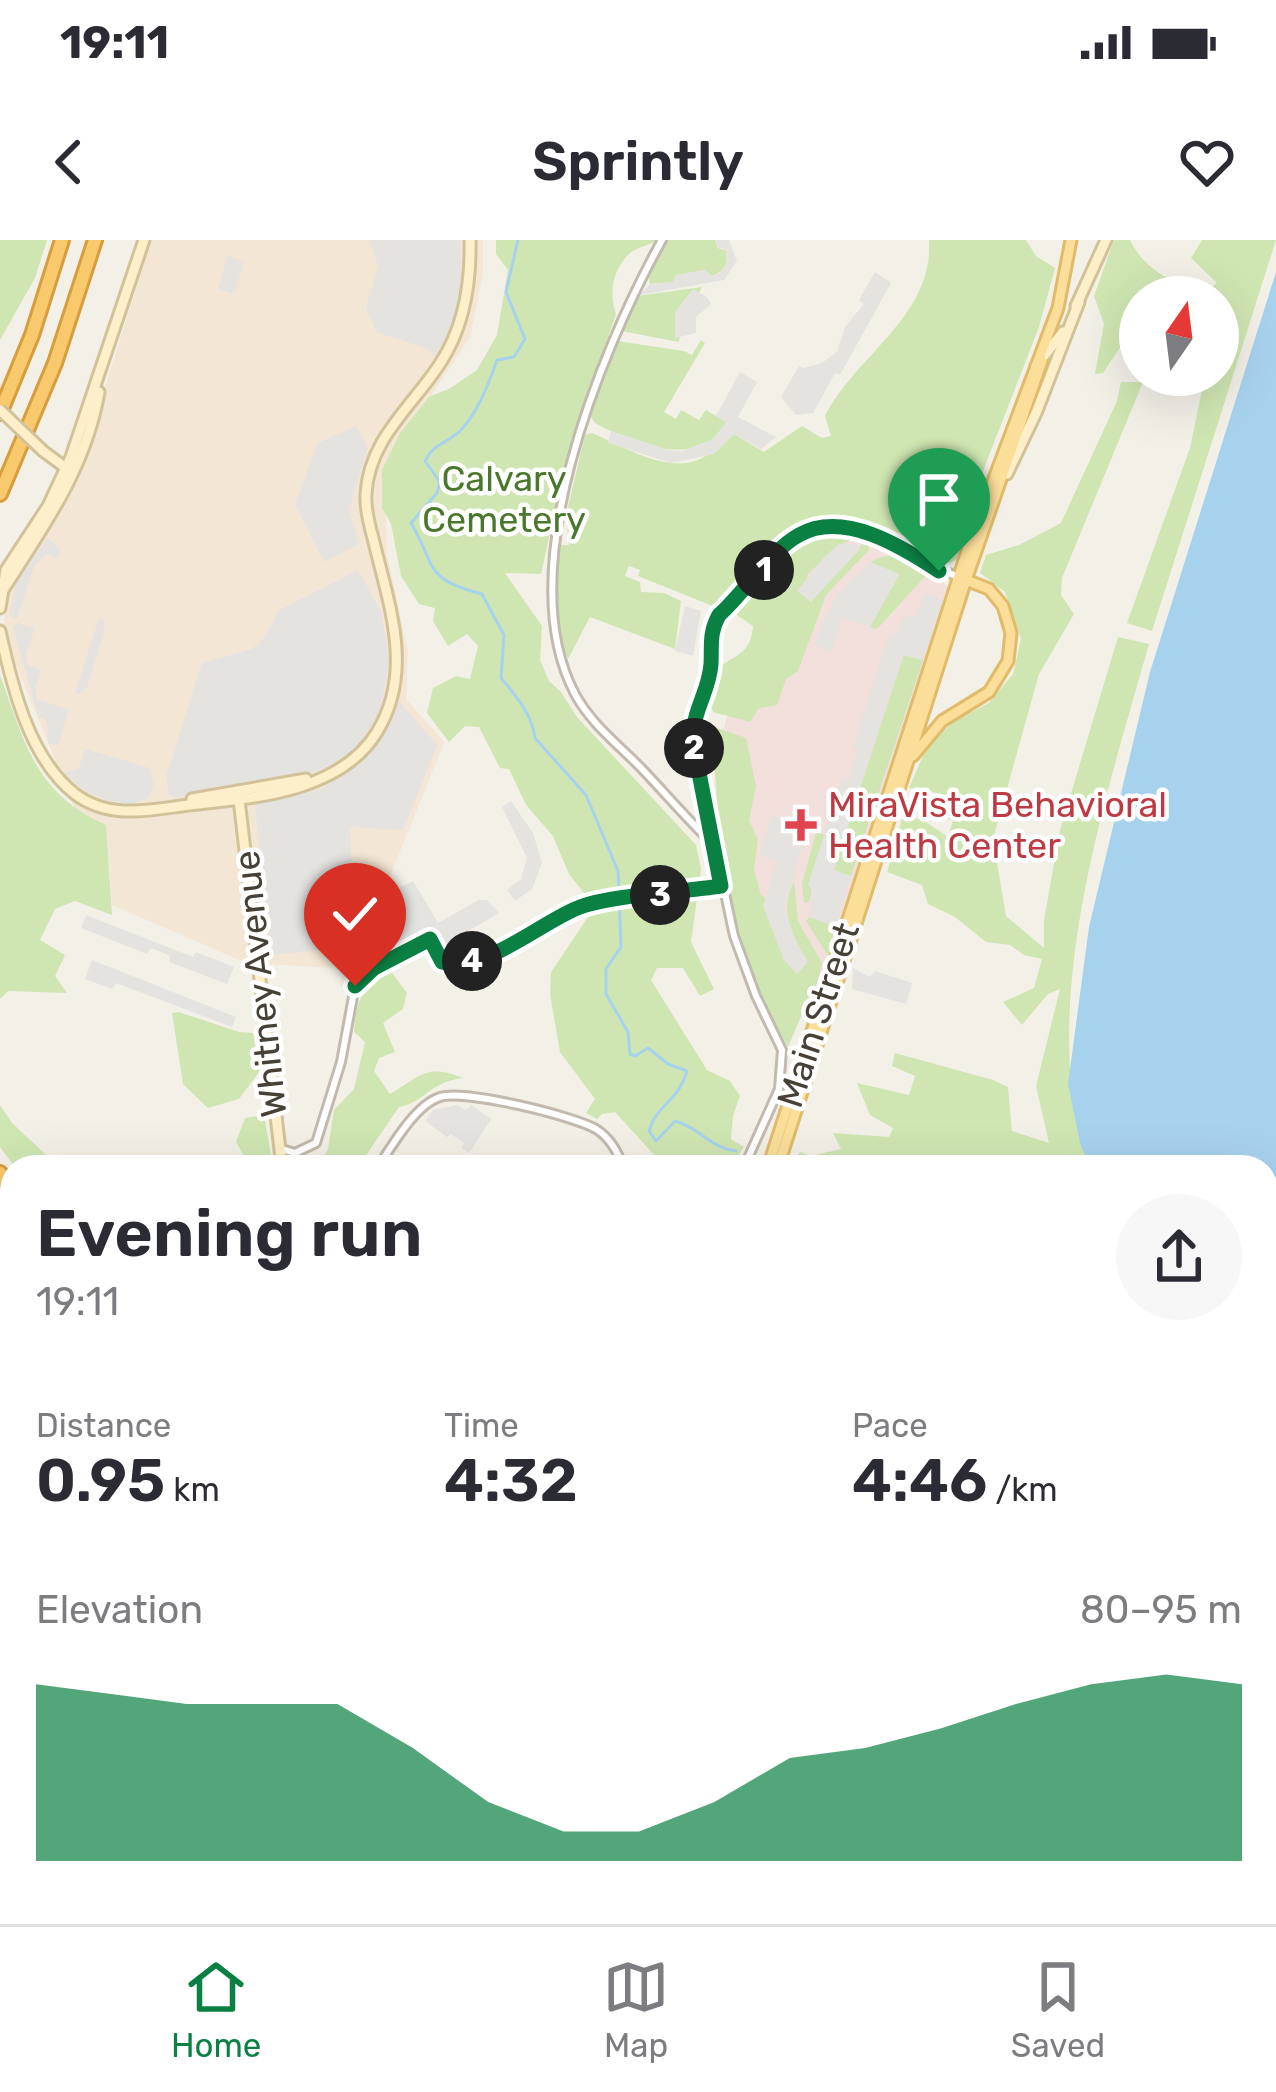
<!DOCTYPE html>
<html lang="en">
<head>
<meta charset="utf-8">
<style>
	:root { --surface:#fff; --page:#f7f7f7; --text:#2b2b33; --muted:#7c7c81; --line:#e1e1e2; --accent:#0b8043 }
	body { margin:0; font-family:Rubik,sans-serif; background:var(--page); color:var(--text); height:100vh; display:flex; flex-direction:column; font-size:45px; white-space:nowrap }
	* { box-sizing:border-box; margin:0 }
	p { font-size:39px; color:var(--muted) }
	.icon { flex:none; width:66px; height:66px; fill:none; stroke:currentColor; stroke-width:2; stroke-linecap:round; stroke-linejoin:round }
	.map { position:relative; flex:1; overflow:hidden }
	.side { position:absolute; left:0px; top:915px; width:1278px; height:771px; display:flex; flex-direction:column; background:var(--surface); border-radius:36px 36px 0 0; box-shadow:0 12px 48px #0002 }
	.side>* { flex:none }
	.needle { width:78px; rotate:14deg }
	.controls { position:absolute; left:1119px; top:36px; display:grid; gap:24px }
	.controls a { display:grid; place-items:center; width:120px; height:120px; border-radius:50%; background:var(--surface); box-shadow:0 12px 48px #0002; font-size:60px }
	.pin { position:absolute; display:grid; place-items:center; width:102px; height:102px; color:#fff; margin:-123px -51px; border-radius:50% 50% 50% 0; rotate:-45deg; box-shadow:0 0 12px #0007 }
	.pin .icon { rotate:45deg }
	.km { position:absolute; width:60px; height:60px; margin:-30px; border-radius:50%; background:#222; color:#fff; font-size:33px; line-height:60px; text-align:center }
	.round { display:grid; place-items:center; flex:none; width:126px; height:126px; border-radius:63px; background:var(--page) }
	.headline { display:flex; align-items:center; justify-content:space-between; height:204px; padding:0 36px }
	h1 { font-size:66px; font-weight:600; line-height:90px }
	.stats { display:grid; grid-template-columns:repeat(3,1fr); gap:18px; height:204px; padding:12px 36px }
	.stats div { display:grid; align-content:center }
	.stats b { font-size:60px; font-weight:600 }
	.stats small { font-size:33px; font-weight:400 }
	.stats p { font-size:33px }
	.chart { height:336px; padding:24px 36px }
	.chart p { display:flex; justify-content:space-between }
	.chart svg { width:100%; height:216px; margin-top:12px; fill:var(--accent); opacity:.7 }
	.status { display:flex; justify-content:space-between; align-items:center; height:84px; padding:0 60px; background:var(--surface); direction:ltr }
	.status svg { height:33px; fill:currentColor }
	header { display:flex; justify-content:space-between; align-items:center; height:156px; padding:0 36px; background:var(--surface); font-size:54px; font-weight:600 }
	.tabs { display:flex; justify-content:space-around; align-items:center; height:168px; border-top:3px solid var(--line); background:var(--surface); font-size:33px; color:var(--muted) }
	.tabs a { display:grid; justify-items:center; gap:6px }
	.tabs .on { color:var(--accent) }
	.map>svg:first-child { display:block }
</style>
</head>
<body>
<div class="status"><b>19:11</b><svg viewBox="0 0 49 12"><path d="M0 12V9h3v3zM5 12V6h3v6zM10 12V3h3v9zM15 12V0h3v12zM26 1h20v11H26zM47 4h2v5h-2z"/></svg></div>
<header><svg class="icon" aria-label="back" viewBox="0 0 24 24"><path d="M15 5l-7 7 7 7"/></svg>Sprintly<svg class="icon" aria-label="heart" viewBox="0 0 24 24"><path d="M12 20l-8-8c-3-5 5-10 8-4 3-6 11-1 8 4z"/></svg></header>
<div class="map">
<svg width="1276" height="1684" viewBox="0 0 1276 1684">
	<rect width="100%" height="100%" fill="#f3f0e8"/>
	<polygon fill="#f4e6d4" points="151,0 483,0 483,33 470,97 396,208 385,245 387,314 408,412 406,459 444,502 353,729 246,723 112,665 106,585 76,571 9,408 4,386 7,350 18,328 51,284 79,231"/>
	<polygon fill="#f3dfdc" points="852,294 920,328 948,346 810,776 767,719 717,524 726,479 782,335"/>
	<g fill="#cfe6b2">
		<polygon points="0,0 47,0 35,38 0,100"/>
		<path d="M496,0H657C649,6 636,7 629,14C612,30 609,54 616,74L567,216L541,334L505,333L542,386L540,420L549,441L561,452L577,477L696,605L701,629L691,702L714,749L700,756L683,728H657L651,740L707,830L730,841L740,856L733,876L731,899L744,907L731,927H673L657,918L615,872L602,874L597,879L586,873L595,859L560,812L550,754L551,732L592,671L587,657L569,634L553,596L526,565L509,529L500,528L479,487L465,486L449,502L427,473L433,448L456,436L470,439L478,406L467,394L448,406L433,381L435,368L419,364L401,336L391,284L382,268V230L400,193L430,156L449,149L477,130L497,95L508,30L496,14Z"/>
		<path d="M666,0H715L718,8L725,10C730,23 724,32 712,36L705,30L677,35L674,42L650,44L648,34Z"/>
		<path d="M929,0H1026L1036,16L1055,28L1039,87L983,231L956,320L943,326L846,281C789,278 756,331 720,369L638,336L640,330L629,326L625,336L640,342L641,352L664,353L681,361L675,409L590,377L568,419C553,387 552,340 559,305H569L566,275L585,195L592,193C621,205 669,236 702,218C714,212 724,202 734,194L764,212L802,186L822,198L831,196L825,176C855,116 934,76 929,0Z"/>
		<path d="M1114,0H1130C1145,31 1173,42 1203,54L1217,43L1191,18L1202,0H1276L1152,391L1127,383L1190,208L1205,135H1218V57H1140V106L1123,103L1103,133L1095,134L1104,84L1094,56Z"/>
		<polygon points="702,47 675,97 680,97 679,102 621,91 637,56"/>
		<path d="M701,100L705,103L664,172L676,179L681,170L699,180L706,170L726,182C700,231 633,204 595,183L591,177L594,166L617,101L684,111L692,115Z"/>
		<path d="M1121,142H1143L1062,338L1061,355L1074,374L1039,434L993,599L1006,676L1044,708V680L1060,590L1118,397L1149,404C1106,557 1034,771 1089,927H790L800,912L811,916L841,909L833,893L889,897L893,888L870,875L857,843L909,855L915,836L892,826L895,813L993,840L1008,847L1012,891L1049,903L1036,846L1060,749L1048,754L1022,785L1003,762L1034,748L1042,719L1024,715L1010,705L986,702L955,677L928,664L922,645L887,632L903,575L923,580L948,597L953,581L932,572L937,553L909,548L927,507L954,481L989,463L1013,434L1021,399L1005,352L980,333L986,315L1019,305L1061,283L1117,161Z"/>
		<path d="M839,288L857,294L858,298L838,305L807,335L810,362L863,303H868L869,310L826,355L798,431L786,439L777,465L759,468L750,482L713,472L710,464L702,463C706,455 710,441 715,433C727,415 751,419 753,386L734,373V365L799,297Z"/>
		<polygon points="884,316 899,316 930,331 877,389 870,387 899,335 870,322"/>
		<polygon points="904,414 923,420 851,636 833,630"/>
		<path d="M0,435C25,504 35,553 106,585L112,675L75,661L55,669L40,700L65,715L55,736L67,753L8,751L0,759Z"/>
		<path d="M712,486L746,498L756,546L749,581L758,599L754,630L761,655L766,658L763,666L808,722C791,694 779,670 794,641L798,681L822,723L810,771L803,772L788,807C767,770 745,730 735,688C720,623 716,553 712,486Z"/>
		<polygon points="816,592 825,595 808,645 812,650 809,662 804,663 802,644"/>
		<polygon points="809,677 836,686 828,716 806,681"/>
		<path d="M390,730L407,753L403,769L383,783L395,812L379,818L374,831L390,854C421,836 426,823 463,838C427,843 426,862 399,867L358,927H318L328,909L334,870L354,849L365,802L354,792C356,760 362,747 390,730Z"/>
		<polygon points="179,772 239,792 253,793 259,832 239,859 208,868 183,844 172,773"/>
		<polygon points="0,865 12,883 59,927 15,927 0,907"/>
		<polygon points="264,875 273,927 250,927 236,902 245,878"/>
		<polygon points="12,1594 12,1664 0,1667 0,1600"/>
		<polygon points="37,1674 94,1674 93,1684 8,1684"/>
		<polygon points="152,1674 616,1674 618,1684 159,1684"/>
		<polygon points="780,1674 920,1674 916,1684 772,1684"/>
	</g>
	<g fill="#e5e3e0">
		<polygon points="369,0 461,0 461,51 451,93 434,115 426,108 376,92 366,68 378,25"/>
		<polygon points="715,0 729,0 737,21 724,40 640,55 650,44 673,42 676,35 705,30 712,36 720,33 726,25 727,14 723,8 718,9"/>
		<polygon points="228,15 243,22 236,50 231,53 218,49"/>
		<polygon points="875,32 891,43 840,135 835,133 813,173 796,175 781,157 799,126 804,128 822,123 837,112 845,87 864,64 859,60"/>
		<polygon points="693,49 707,57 711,64 696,77 696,93 675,98 675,72"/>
		<polygon points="740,132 757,142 738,177 776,197 761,209 734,194 714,214 671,223 608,203 611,191 669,210 682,211 713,199 726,182 716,176"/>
		<polygon points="356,186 368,208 349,269 359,304 324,322 295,264 318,203"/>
		<polygon points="47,298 61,309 58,318 47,314 34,327 17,379 9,376 15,344"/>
		<polygon points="853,303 860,307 859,310 811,362 797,351 825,316 838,305"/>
		<polygon points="870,322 899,334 870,387 842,378 832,411 814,405 836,355"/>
		<polygon points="358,330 381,371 389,420 380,474 352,514 333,526 302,535 175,558 169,554 166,537 202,423 252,409 264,398 279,370"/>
		<polygon points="924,353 943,360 923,420 903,415 834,630 851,636 836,686 809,677 812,650 808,645 842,539 849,540 858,510 853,507 889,395 897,394 901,380 908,375 916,377"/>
		<polygon points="685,366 701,371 693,416 675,411"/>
		<polygon points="99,378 105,381 104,393 87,447 79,454 75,453"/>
		<polygon points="18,383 35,388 26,415 28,426 41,430 35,449 37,459 69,470 58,506 48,503 47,484 44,478 39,479 13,387"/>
		<polygon points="399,461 437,505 403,590 350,587 353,652 339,657 345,695 331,709 270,715 255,564 319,550 347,532 368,515 385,492"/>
		<polygon points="85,509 150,528 154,544 148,559 130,564 106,560 83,550 64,533 79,528"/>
		<polygon points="511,561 533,593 542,623 532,649 515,661 507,650 521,639 527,618 502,567"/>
		<polygon points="772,575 809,586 784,666 794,699 808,722 797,734 784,720 763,666 777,621 759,614"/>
		<polygon points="413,641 438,683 479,660 487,660 499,673 442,706 433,691 371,725 370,713 379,679 394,669 387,654"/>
		<polygon points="86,675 193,717 196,712 234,727 227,744 169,722 170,716 151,708 147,714 81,688"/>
		<polygon points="92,720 236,777 232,787 116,743 112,749 85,739"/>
		<polygon points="853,728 870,737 875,731 912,743 906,764 852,749"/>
		<polygon points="457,865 466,870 471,865 491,879 469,913 462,908 464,903 451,894 447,897 425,881 433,870"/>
	</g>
	<g fill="#a7d2ee">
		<polygon points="1276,32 1276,1343 1266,1384 1266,927 1090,927 1080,903 1068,844 1089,687 1150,432"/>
		<polygon points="920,1674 1188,1674 1185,1684 916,1684"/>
	</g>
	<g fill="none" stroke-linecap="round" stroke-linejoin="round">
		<g stroke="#a7d2ee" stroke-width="3">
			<path d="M518,0L506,52L525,99L514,117L497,120C489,143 478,172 461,190C448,203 434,203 425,221L440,242L437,253L411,283C437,327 423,339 482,354L504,395L501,438C516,456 532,474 535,498L586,555L618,631L621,707L606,729V754L628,792L630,814L635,816L648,808L668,824L687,831C678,862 656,865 649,891L656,901L675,881C699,887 710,908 736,911"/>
			<polyline points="794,917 819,927"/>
		</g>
		<defs>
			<g id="street">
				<path d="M662,0C600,112 510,332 575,454C591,484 619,505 642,529C665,553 687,579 711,602"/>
				<path d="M430,699L442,722C484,735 542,681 580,667C616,654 680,653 720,647"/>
				<polyline points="282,909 295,913 316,903 341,822 355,746 361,737 435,697"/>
				<path d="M378,927C392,906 415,865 440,857C464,849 574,876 596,889C610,898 618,912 623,927"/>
				<polyline points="744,927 779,849 782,810 756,756 734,696 693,503 692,480 711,424 711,390 719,375 797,295 822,286 848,286 958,337"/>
				<polyline points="0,1017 12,1034"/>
				<polyline points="0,1316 12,1288"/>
				<polyline points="0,1516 12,1516"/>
				<polyline points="1271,1559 1276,1560"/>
				<polyline points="1266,1608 1276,1610"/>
				<polyline points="1247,1674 1276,1679"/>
			</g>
			<g id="secondary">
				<polyline points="1076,66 1106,0"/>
				<polyline points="1036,126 1063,92"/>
				<polyline points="43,211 70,231"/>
				<polyline points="1007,234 1036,173 1079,62"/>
				<path d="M3,350C44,286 86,228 99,152"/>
				<polyline points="0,368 6,330 48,266 71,217 144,0"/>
				<path d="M0,391C12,446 29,518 75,554C109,580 150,570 189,565C252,558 340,553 377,492C415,430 388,363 373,298C369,284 365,269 366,254C369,198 414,165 441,122C465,85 471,43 470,0"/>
				<polyline points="238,551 282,927"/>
				<polyline points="192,559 306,539"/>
				<polyline points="0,1537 12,1541"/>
			</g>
			<g id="primary">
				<polyline points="913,516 942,481 989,452 1008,421 1011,393 1003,366 989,349 966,340"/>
				<polyline points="768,927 969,305 1058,68 1071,0"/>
				<polyline points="778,927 966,340 1042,121"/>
				<polyline points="638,1674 638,1684"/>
				<polyline points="647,1674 648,1684"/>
			</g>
			<g id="highway">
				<polyline points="0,173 32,95 62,0"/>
				<polyline points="0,254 55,123 95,0"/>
				<polyline points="0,933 12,949"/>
				<polyline points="0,953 12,969"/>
				<polyline points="143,1674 150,1684"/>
				<polyline points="627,1674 629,1684"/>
				<polyline points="682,1674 701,1684"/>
				<polyline points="0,1677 14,1674"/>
				<polyline points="113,1684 115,1674"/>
				<polyline points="732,1684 751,1674"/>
				<polyline points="761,1684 768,1674"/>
			</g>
		</defs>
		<use href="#street" stroke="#c2baae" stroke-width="12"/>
		<use href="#secondary" stroke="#d2c299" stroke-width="15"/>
		<use href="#primary" stroke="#e0bb6a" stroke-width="15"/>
		<use href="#highway" stroke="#d89d3d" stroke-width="18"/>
		<use href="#street" stroke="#fff" stroke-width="6"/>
		<use href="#secondary" stroke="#fdefc9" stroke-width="9"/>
		<use href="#primary" stroke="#fbde9a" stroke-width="9"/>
		<use href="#highway" stroke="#f9c96e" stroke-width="12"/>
		<defs>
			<polyline id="secondary-bridge" points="0,170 43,211"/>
		</defs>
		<use href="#secondary-bridge" stroke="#d2c299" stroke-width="15" stroke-linecap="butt"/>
		<use href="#secondary-bridge" stroke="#fdefc9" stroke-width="9"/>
	</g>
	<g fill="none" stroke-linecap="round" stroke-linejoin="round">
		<defs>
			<path id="route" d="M355,746L374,728L430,699L442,722C484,734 542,681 580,667C612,655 683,652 721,646L693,502C692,470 709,453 711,424C712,405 709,393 719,375C744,353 771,310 799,295C843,270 901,306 939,331"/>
		</defs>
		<use href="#route" stroke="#fff" stroke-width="24"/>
		<use href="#route" stroke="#0b8043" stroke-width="15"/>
	</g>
	<path fill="#e0444e" stroke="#fff" stroke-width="4.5" d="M795 567h12v12h12v12h-12v12h-12v-12h-12v-12h12z"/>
	<g text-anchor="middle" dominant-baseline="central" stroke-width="9" stroke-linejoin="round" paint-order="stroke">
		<g font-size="36" fill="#49772c" stroke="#fff">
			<text x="504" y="238">Calvary<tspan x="504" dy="41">Cemetery</tspan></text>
		</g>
		<g font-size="36" fill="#be3a42" stroke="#fff" text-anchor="start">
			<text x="828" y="564">MiraVista Behavioral<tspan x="828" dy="41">Health Center</tspan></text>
		</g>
		<g font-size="36" fill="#474037" stroke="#fff">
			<text transform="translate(260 744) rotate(-96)">Whitney Avenue</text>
			<text transform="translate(818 775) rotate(-72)">Main Street</text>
		</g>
	</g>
</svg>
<div class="controls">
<a><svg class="needle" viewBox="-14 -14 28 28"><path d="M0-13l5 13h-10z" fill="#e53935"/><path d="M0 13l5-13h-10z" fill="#7c7c81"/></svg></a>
</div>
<div class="pin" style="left:939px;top:331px;background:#1e9e55"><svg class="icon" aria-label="arrive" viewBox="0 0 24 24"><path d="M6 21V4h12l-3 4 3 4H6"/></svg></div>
<div class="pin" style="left:355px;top:746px;background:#d93025"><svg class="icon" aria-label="check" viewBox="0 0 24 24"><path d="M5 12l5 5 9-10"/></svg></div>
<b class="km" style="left:764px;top:330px">1</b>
<b class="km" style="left:694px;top:508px">2</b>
<b class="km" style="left:660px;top:655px">3</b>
<b class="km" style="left:472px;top:721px">4</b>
<section class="side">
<div class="headline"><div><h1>Evening run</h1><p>19:11</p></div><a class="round"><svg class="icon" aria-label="share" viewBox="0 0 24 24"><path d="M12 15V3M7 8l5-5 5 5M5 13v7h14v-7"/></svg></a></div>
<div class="stats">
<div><p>Distance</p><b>0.95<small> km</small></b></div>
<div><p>Time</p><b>4:32</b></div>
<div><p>Pace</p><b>4:46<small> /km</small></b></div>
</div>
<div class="chart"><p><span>Elevation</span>80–95 m</p>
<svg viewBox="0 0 160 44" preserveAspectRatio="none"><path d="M0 44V8L10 10L20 12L30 12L40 12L50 21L60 32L70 38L80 38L90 32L100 23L110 21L120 17L130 12L140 8L150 6L160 8V44z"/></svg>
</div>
</section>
</div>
<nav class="tabs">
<a class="on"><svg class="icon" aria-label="home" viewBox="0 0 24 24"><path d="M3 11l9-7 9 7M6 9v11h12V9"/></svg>Home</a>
<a><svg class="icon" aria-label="map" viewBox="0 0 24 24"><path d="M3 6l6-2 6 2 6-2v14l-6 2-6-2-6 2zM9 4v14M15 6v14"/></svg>Map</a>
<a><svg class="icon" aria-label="saved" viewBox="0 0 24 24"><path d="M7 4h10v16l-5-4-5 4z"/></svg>Saved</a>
</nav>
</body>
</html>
